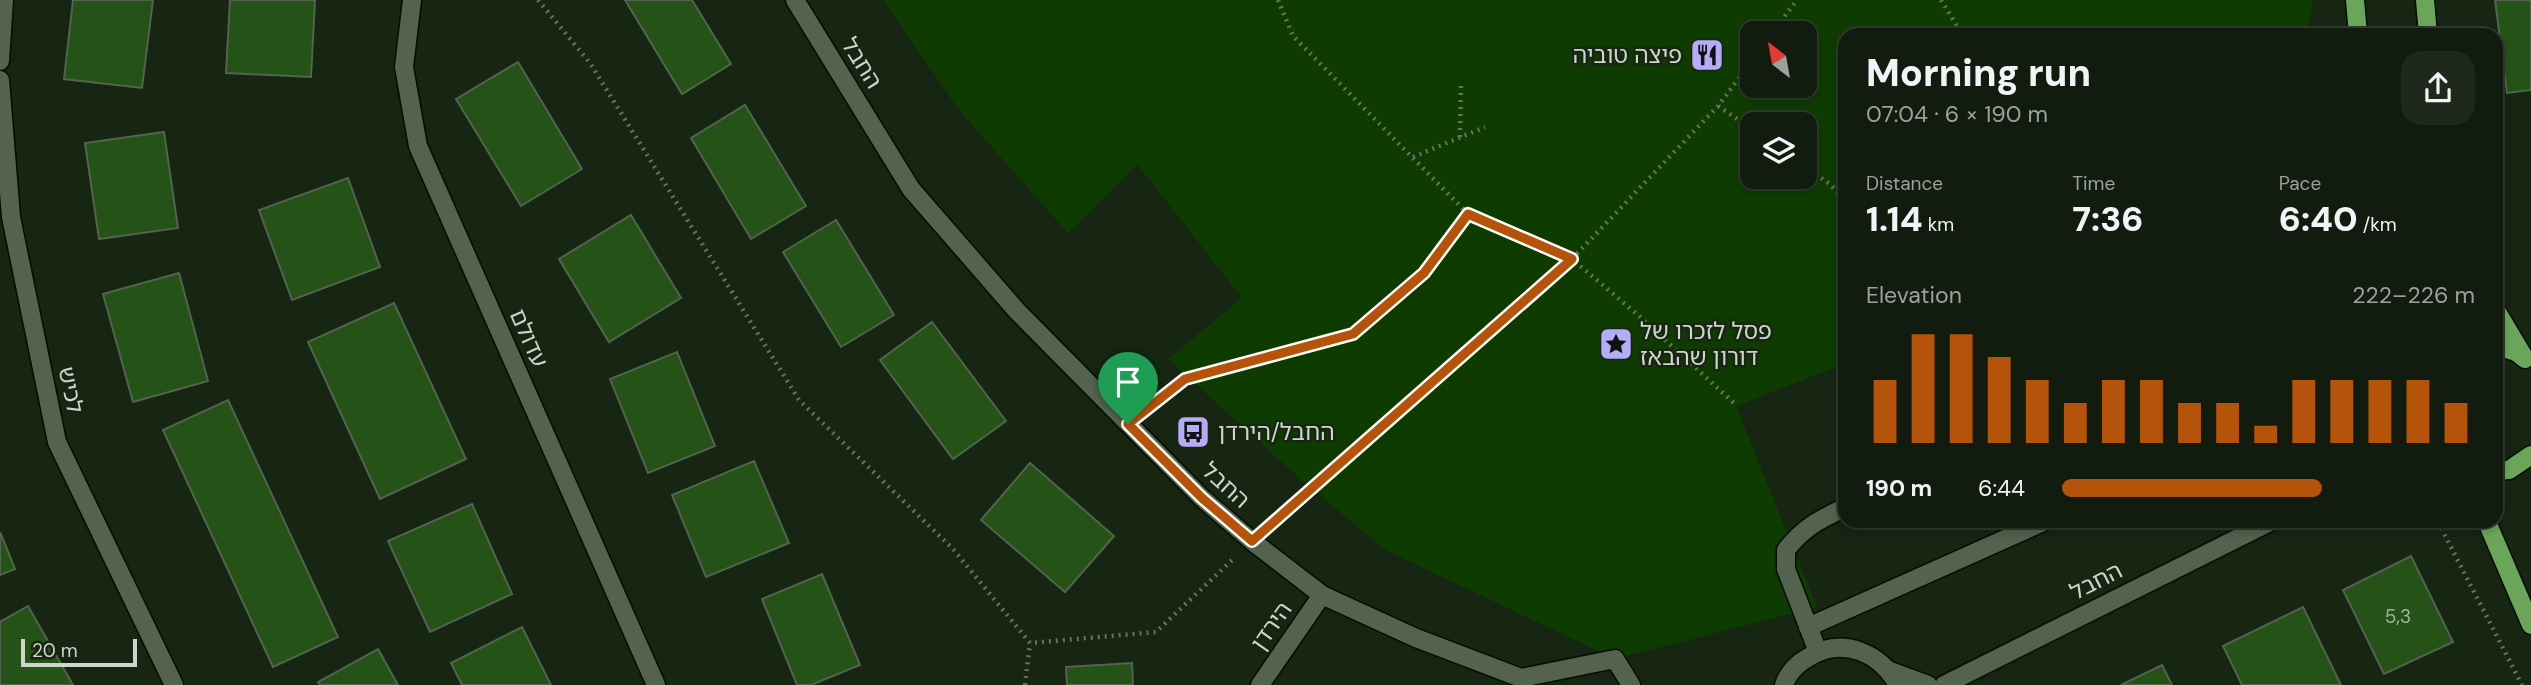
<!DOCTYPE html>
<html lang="en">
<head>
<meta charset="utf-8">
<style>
	:root { --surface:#111c0e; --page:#1e291c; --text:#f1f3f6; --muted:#9ca19e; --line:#303a2e; --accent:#b45309 }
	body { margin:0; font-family:"DM Sans","Noto Sans Hebrew",sans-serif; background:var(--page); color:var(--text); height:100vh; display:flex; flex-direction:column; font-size:26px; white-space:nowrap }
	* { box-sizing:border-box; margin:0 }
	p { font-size:23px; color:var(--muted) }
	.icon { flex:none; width:38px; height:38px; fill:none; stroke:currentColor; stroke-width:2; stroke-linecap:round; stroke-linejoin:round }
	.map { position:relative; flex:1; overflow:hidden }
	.drawer { position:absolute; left:1838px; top:28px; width:665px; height:500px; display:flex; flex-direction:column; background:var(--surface); border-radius:21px; box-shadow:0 4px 10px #0003,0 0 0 2px var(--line) }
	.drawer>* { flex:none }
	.needle { width:46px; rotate:329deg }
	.tools { position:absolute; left:1740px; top:21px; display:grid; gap:14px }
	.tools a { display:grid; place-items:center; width:77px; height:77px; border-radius:14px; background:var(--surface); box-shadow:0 4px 10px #0003,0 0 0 2px var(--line); font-size:35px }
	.scale { position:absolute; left:21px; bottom:18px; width:116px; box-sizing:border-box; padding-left:7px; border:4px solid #ccd6c9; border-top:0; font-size:19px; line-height:24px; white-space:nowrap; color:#ccd6c9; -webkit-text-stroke:5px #172513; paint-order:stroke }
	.pin { position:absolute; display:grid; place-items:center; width:60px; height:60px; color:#fff; margin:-72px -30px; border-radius:50% 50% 50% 0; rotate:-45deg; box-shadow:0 0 7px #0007 }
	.pin .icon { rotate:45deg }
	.round { display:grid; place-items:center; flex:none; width:74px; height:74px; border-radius:21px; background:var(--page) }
	.headline { display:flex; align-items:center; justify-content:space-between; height:119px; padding:0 28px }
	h1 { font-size:38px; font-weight:800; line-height:52px }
	.stats { display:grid; grid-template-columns:repeat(3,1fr); gap:10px; height:119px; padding:7px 28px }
	.stats div { display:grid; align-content:center }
	.stats b { font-size:35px; font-weight:800 }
	.stats small { font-size:19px; font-weight:400 }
	.stats p { font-size:19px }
	.chart { height:196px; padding:14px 28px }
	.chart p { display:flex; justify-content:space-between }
	.chart svg { width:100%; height:126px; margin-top:7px; stroke:var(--accent); stroke-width:6 }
	ul { padding:0 28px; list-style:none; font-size:23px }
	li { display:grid; grid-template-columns:112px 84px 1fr; align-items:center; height:52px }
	li i { height:18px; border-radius:9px; background:var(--accent) }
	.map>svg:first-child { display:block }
</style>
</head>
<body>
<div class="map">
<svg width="2531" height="685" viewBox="0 0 2531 685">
	<rect width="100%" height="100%" fill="#172513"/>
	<path fill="#0e3c00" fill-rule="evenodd" d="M884,0H2312L2308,35H1844V364L1736,406L1817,607L1615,659L1385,550L1297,476L1168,359L1242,298L1138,165L1068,233L958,109ZM1752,33H1804V86H1752ZM1752,124H1804V177H1752Z"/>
	<g fill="#255217" stroke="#52634e" stroke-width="2">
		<polygon points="73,0 153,0 142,88 64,79"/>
		<polygon points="230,0 315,0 311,77 226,73"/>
		<polygon points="625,0 692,0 731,64 682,94"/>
		<polygon points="2495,0 2531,0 2531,90 2507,93"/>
		<polygon points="518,62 582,169 521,206 456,99"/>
		<polygon points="745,105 806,206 751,239 691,138"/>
		<polygon points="164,132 178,228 99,239 85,143"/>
		<polygon points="348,178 380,267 292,300 259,210"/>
		<polygon points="631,215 681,298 609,342 559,259"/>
		<polygon points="836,220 894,315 841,347 783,252"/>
		<polygon points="179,273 208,381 133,402 103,294"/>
		<polygon points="394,303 466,459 380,499 308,342"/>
		<polygon points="932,322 1006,421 953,459 880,360"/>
		<polygon points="677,352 715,446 648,473 610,379"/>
		<polygon points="228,400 338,637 273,667 163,430"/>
		<polygon points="754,461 789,543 706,577 672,495"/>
		<polygon points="1030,463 1114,536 1065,592 981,520"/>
		<polygon points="472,504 512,594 430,632 388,541"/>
		<polygon points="0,532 15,569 0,575"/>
		<polygon points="2411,556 2453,642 2384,674 2343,590"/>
		<polygon points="822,574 860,665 811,685 797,685 762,599"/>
		<polygon points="28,606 73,685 0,685 0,622"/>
		<polygon points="2303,607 2341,685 2242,685 2223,646"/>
		<polygon points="522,627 551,685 462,685 451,663"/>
		<polygon points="378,649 398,685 320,685 318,682"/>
		<polygon points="1132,663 1133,685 1067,685 1066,667"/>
		<polygon points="2162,665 2172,685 2121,685"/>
	</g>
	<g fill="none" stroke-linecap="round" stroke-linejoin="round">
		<defs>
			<g id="minor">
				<polyline points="412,0 404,67 418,146 656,685"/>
				<polyline points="795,0 911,189 1017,311 1202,498 1252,541 1322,595 1416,638 1521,678 1615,659 1631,685"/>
				<polyline points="0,61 4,0"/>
				<polyline points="0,80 11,217 57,442 174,685"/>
				<polyline points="1808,627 2043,522"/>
				<path d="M1818,652L1786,569V550C1804,527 1819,520 1844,508"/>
				<polyline points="1890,671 1928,685"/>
				<polyline points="1260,685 1322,595"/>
				<path d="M1784,685C1788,673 1798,663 1809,657C1843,636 1880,653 1898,685"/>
				<polyline points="1944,685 2270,522"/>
			</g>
			<g id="major">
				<polyline points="2355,0 2358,35"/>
				<polyline points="2425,0 2428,35"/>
				<polyline points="2496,310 2524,357"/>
				<polyline points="2496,346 2516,352 2525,359"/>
				<polyline points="2496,471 2509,470 2531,455"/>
				<polyline points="2487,522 2531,625"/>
			</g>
		</defs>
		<use href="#minor" stroke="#030e01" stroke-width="21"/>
		<use href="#major" stroke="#030e01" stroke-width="21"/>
		<g stroke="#657161" stroke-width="4.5" stroke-dasharray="2 5" stroke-linecap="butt">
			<polyline points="538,0 590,63 799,400 953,549 1030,643 1156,632 1232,560"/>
			<polyline points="1278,0 1293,36 1468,214 1572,259 1638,315 1736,405"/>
			<polyline points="1941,0 1957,26 1971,35"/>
			<polyline points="1772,33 1797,0"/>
			<polyline points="1718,106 1752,129"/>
			<polyline points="1460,137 1461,81"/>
			<polyline points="1413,157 1485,127"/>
			<polyline points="1804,166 1831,185 1844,201"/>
			<polyline points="1844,223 1839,278 1844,282"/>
			<polyline points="1152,406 1185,379 1353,334 1424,273 1468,214"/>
			<polyline points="2438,522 2522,685"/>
			<polyline points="1273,523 1572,259 1718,106 1752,61"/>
			<polyline points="1025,685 1030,643"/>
		</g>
		<use href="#minor" stroke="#53634e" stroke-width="18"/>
		<use href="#major" stroke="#6ba55a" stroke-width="18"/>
	</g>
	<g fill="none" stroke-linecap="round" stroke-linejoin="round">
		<defs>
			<polygon id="route" points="1468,214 1572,259 1252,541 1202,498 1128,424 1185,379 1353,334 1424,273"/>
		</defs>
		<use href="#route" stroke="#fff" stroke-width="14"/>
		<use href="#route" stroke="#b45309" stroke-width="9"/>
	</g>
	<defs>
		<symbol id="restaurant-square" viewBox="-11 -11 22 22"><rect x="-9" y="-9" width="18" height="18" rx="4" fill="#b5acf8" stroke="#172513"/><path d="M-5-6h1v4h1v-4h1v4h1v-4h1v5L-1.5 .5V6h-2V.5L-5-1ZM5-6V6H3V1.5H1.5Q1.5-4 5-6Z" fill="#111"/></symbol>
		<symbol id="sight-square" viewBox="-11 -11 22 22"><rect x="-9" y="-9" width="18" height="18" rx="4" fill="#b5acf8" stroke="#172513"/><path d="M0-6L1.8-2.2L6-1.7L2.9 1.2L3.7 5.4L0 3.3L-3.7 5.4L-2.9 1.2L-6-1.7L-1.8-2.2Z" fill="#111"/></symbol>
		<symbol id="bus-square" viewBox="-11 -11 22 22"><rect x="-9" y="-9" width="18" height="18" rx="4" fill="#b5acf8" stroke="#172513"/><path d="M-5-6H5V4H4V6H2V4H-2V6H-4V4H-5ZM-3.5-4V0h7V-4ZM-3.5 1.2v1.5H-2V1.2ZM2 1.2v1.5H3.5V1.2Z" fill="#111"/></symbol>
	</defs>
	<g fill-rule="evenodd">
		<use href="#restaurant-square" x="1688" y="36" width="38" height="38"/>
		<use href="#sight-square" x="1597" y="325" width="38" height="38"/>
		<use href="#bus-square" x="1174" y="413" width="38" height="38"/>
	</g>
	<g text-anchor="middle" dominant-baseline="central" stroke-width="5" stroke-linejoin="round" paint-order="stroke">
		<g font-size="19" fill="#a2b59c">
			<text x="2398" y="616">5,3</text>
		</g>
		<g font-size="23" fill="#ccd6c9" stroke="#172513" text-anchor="start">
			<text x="1682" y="55" text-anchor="end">פיצה טוביה</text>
			<text x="1640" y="331">פסל לזכרו של<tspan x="1640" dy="26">דורון שהבאז</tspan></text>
			<text x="1218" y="432">החבל/הירדן</text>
		</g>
		<g font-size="23" fill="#ccd6c9" stroke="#172513">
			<text transform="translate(862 63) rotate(58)">החבל</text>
			<text transform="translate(529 338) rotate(66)">עדולם</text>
			<text transform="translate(71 390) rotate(78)">לכיש</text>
			<text transform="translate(1226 485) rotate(42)">החבל</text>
			<text transform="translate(2096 581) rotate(-27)">החבל</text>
			<text transform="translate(1271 626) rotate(-55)">הירדן</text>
		</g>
	</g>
</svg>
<div class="tools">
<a><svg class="needle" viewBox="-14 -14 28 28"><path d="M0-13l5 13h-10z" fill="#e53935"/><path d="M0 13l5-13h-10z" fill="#9ca19e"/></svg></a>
<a><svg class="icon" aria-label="layers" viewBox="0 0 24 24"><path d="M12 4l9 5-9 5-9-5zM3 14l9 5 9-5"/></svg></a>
</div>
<div class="scale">20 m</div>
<div class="pin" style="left:1128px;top:424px;background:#1e9e55"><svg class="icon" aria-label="arrive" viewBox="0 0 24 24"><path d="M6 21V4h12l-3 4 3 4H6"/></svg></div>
<section class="drawer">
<div class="headline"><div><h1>Morning run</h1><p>07:04 · 6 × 190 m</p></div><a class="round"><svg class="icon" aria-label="share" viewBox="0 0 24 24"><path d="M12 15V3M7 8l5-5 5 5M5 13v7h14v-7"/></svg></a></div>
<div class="stats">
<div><p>Distance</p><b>1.14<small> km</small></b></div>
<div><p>Time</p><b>7:36</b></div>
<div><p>Pace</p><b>6:40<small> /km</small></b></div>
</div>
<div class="chart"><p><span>Elevation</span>222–226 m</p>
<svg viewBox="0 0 160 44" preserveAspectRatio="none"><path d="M5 44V22M15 44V6M25 44V6M35 44V14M45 44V22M55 44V30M65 44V22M75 44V22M85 44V30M95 44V30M105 44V38M115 44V22M125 44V22M135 44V22M145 44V22M155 44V30"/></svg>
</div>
<ul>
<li><b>190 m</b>6:44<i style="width:63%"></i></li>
</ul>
</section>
</div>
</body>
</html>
